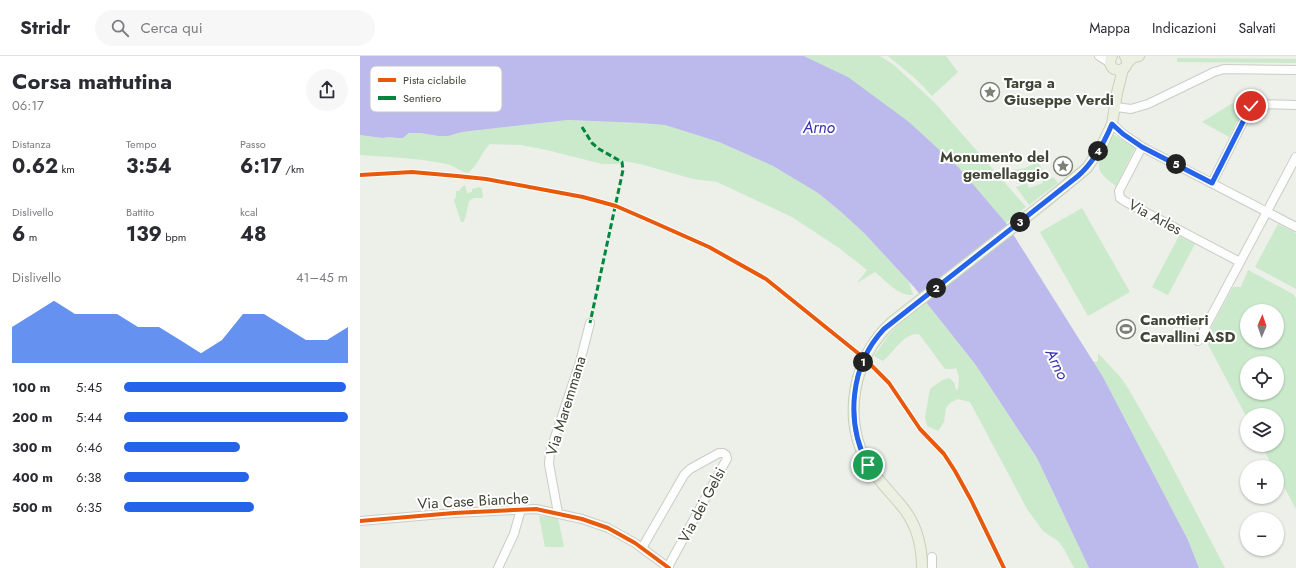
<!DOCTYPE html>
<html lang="it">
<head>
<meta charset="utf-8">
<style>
	:root { --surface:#fff; --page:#f7f7f7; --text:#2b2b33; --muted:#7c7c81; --line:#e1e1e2; --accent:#2563eb }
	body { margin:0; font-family:Jost,sans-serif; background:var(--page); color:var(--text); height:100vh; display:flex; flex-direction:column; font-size:15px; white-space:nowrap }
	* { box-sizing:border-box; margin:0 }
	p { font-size:13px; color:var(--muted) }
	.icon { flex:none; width:22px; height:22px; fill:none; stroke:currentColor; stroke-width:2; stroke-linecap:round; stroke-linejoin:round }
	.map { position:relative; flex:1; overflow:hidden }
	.panel { display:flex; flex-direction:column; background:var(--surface); width:360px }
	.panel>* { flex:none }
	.needle { width:26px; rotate:2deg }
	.tools { position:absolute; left:880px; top:248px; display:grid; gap:8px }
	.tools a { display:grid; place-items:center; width:44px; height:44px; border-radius:50%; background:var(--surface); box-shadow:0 1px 3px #0004; font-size:20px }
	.pin { position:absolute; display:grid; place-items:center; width:34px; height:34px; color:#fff; margin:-17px; border:2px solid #fff; border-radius:50%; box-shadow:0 1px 4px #0007 }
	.km { position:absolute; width:20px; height:20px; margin:-10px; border-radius:50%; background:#222; color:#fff; font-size:11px; line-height:20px; text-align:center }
	.round { display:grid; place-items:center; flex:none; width:42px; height:42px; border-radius:21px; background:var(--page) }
	.head { display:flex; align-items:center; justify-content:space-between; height:68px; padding:0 12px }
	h1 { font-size:22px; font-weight:700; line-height:30px }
	.figures { display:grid; grid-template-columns:repeat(3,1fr); gap:6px; height:68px; padding:4px 12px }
	.figures div { display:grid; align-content:center }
	.figures b { font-size:20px; font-weight:700 }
	.figures small { font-size:11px; font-weight:400 }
	.figures p { font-size:11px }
	.chart { height:112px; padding:8px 12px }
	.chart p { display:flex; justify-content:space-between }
	.chart svg { width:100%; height:72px; margin-top:4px; fill:var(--accent); opacity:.7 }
	ul { padding:0 12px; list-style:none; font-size:13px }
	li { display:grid; grid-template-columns:64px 48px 1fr; align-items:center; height:30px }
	li i { height:10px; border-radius:5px; background:var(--accent) }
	header { display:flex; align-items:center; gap:24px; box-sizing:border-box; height:56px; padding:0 20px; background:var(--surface); border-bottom:1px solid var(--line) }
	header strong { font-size:19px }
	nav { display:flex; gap:22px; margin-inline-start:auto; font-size:14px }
	.search { width:280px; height:36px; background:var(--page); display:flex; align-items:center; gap:10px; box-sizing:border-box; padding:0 14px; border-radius:22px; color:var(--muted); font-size:15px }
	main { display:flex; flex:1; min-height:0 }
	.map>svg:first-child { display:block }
</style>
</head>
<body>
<header>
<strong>Stridr</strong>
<div class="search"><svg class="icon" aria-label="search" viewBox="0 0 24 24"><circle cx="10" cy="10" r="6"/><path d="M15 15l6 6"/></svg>Cerca qui</div>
<nav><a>Mappa</a><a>Indicazioni</a><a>Salvati</a></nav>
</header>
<main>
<section class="panel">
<div class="head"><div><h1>Corsa mattutina</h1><p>06:17</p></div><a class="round"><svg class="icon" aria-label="share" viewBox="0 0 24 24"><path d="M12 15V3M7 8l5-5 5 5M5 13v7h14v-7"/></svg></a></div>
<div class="figures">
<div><p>Distanza</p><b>0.62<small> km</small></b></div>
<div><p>Tempo</p><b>3:54</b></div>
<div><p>Passo</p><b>6:17<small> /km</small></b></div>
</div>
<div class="figures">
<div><p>Dislivello</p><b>6<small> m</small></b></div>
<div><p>Battito</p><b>139<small> bpm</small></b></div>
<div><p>kcal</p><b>48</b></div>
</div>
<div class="chart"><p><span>Dislivello</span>41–45 m</p>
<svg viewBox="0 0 160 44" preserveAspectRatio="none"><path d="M0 44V22L10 14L20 6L30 14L40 14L50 14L60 22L70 22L80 30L90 38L100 30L110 14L120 14L130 22L140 30L150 30L160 22V44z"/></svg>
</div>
<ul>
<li><b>100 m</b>5:45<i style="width:99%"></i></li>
<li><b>200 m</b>5:44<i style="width:100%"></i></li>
<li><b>300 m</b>6:46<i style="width:52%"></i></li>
<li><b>400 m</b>6:38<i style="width:56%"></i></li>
<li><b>500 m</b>6:35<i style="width:58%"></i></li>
</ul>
</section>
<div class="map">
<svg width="936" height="512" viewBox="0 0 936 512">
	<rect width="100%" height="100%" fill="#edefe9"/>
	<g fill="#cbeacc" fill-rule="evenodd">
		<polygon points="444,0 520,0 534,9 575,47 666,151 646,167 488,21"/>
		<polygon points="528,0 586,0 598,16 572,40 557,24"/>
		<polygon points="817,2 936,3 936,7 817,6"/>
		<polygon points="876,45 888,45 869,81 842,66"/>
		<path d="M208,64L280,67L305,69L359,86L413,110L458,137L480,155L504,177L549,226L553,239C538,240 526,225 515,216L497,227L507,214L479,192L432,161L357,126L333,123L280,108L263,105L258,108H242L187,94L161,89L130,88C121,97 119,108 108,117C100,116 94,109 86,108C58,102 29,101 0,99V79L22,82L30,81L37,82H43L49,77H60L78,80H88L102,76Z"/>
		<path d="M751,77L775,92L756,130C752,127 746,123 742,118C733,107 746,87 751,77Z"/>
		<polygon points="678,106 685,118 680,120 679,116 665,121 666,125 658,128 649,115 665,112"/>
		<polygon points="686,120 689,124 693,121 698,127 669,149 656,131 667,127 669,132 683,127 681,123"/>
		<polygon points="105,129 107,137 112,136 112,133 120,131 122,133 123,140 122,142 114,142 109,145 105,163 103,166 101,166 94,144 96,141 96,135 99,135 101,132"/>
		<polygon points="722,152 770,236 728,260 680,176"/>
		<polygon points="918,168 936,177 936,233 895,211"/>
		<polygon points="819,180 835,188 808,239 792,231"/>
		<path d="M888,214L933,238L936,242V453L917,418V411H913L901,389H917V359H887V362L845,283L873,231H881ZM887,255H917V285H887ZM887,307H917V337H887Z"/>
		<path d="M566,246L615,308L677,402L729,512H714L704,493L698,485L683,475L667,453L610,346L598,343L590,347L586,352L584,366L578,375L567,370L565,361L570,333L582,324L590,322L595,328V332L598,334L599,321L596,312L593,313H585L559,278C543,277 534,296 523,305L514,300L528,280L538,269Z"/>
		<polygon points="738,297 762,323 772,339 804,395 865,512 839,512 828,484 743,321 732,305 736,306 738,305"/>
		<polygon points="179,460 198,462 204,491 185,491"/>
	</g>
	<polygon fill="#bcbaec" points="0,0 444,0 488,21 549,66 599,112 646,167 743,321 828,484 839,512 729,512 677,402 615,308 554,231 504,177 480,155 458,137 413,110 359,86 305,69 280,67 208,64 102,76 88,80 78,80 60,77 49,77 43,82 37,82 30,81 22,82 0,79"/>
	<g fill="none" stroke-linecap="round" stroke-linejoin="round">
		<defs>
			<g id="minor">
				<polyline points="739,0 750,7"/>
				<polyline points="756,51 771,53 788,48 854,16 864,13 936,14"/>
				<polyline points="752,68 763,78 782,91 936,171"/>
				<polyline points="782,91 759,135 760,142 766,146 880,206"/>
				<polyline points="852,127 891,50 897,48 936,49"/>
				<polyline points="838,285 936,101"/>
				<polyline points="198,457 189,408 190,396 220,306 230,267"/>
				<polyline points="0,465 94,457 176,453 222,463 248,472 275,487 309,512"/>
				<polyline points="282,492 324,419 330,413 359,397 363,397 366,399 367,403 364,408 308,511"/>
				<polyline points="138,512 154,478 161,453"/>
				<polyline points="572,512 572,501"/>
			</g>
			<g id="major">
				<path d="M752,0C742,18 775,19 765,0"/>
				<polyline points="767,7 774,1 779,0"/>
				<path d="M562,512C562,487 556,466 540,448C529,435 518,424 509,410C481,363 493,302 532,266L683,148L727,112L741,91L752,68L757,37L763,13"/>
			</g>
		</defs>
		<use href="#minor" stroke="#cbcdc7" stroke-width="10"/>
		<use href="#major" stroke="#c8d1b7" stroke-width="12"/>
		<use href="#minor" stroke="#fcfdfc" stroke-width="8"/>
		<use href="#major" stroke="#ebf0e3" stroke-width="10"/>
		<polyline stroke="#00873e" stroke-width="3" stroke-dasharray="6 3" stroke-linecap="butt" points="222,71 232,87 239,93 262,106 263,114 230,267"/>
		<defs>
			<g id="cycleway">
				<polyline points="0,119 52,116 97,120 126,123 223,141 256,150 286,163 349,191 406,223 504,302 529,327 560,373 584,398 595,415 611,444 644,512"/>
				<polyline points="0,465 94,457 176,453 222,463 248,472 275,487 309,512"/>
			</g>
		</defs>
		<use href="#cycleway" stroke="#fff" stroke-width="6"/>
		<use href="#cycleway" stroke="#e8590c" stroke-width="4"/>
	</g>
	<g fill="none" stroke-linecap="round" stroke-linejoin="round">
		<defs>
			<path id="route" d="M508,409C485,366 490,309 524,273L718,120C734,106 744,87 752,68L763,78L782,91L852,127L891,50"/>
		</defs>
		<use href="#route" stroke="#fff" stroke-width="8"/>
		<use href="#route" stroke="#2563eb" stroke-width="5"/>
	</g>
	<defs>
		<symbol id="sight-ring" viewBox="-11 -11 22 22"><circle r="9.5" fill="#fff" stroke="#7d8075" stroke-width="1.5"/><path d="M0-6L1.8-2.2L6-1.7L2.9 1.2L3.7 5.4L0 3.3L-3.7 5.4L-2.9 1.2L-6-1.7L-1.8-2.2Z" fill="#7d8075"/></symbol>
		<symbol id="stadium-ring" viewBox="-11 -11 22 22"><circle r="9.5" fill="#fff" stroke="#7d8075" stroke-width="1.5"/><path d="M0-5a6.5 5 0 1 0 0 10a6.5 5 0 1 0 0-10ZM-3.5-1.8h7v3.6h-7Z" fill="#7d8075"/></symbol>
	</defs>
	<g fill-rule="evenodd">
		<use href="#sight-ring" x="619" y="25" width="22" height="22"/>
		<use href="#sight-ring" x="692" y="99" width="22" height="22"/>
		<use href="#stadium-ring" x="755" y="262" width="22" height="22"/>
	</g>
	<g text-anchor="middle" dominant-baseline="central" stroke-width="4" stroke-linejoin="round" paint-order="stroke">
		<g font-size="15" font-weight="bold" fill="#414536" stroke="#fff" text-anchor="start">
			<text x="644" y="27">Targa a<tspan x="644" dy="17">Giuseppe Verdi</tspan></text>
			<text x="689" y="101" text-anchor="end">Monumento del<tspan x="689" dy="17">gemellaggio</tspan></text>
			<text x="780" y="264">Canottieri<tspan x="780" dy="17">Cavallini ASD</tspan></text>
		</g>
		<g font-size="15" fill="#414536" stroke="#fff">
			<text transform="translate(795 161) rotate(28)">Via Arles</text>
			<text transform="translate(206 350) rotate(-73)">Via Maremmana</text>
			<text transform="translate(113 445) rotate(-3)">Via Case Bianche</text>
			<text transform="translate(342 449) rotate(-62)">Via dei Gelsi</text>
		</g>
		<g font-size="16" font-style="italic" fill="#3932ae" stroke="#fff">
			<text x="459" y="71">Arno</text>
			<text transform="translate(697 308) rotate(64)">Arno</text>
		</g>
	</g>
	<rect x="10" y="10" width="132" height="46" rx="6" fill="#fff" stroke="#c6c7c3" stroke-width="1"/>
	<rect x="18" y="22" width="18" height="4" fill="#e8590c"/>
	<rect x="18" y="40" width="18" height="4" fill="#00873e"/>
	<g font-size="11" fill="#414536">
		<text x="43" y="28">Pista ciclabile</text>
		<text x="43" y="46">Sentiero</text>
	</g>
</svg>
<div class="tools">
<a><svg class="needle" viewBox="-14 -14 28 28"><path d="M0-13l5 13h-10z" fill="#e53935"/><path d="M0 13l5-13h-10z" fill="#7c7c81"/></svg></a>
<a><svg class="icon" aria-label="locate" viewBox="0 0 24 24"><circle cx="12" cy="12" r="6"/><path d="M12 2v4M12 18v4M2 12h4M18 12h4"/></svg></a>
<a><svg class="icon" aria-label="layers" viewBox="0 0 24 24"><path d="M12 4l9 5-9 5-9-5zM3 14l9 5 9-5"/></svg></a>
<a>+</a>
<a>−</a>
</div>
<div class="pin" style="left:508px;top:409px;background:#1e9e55"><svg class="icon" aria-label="arrive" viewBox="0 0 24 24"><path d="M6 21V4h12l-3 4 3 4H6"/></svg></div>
<div class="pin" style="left:891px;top:50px;background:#d93025"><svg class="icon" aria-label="check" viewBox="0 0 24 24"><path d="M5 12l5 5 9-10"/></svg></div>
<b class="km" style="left:503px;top:306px">1</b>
<b class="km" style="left:576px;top:232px">2</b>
<b class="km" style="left:660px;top:166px">3</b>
<b class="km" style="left:738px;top:95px">4</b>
<b class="km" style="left:816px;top:108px">5</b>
</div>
</main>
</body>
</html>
